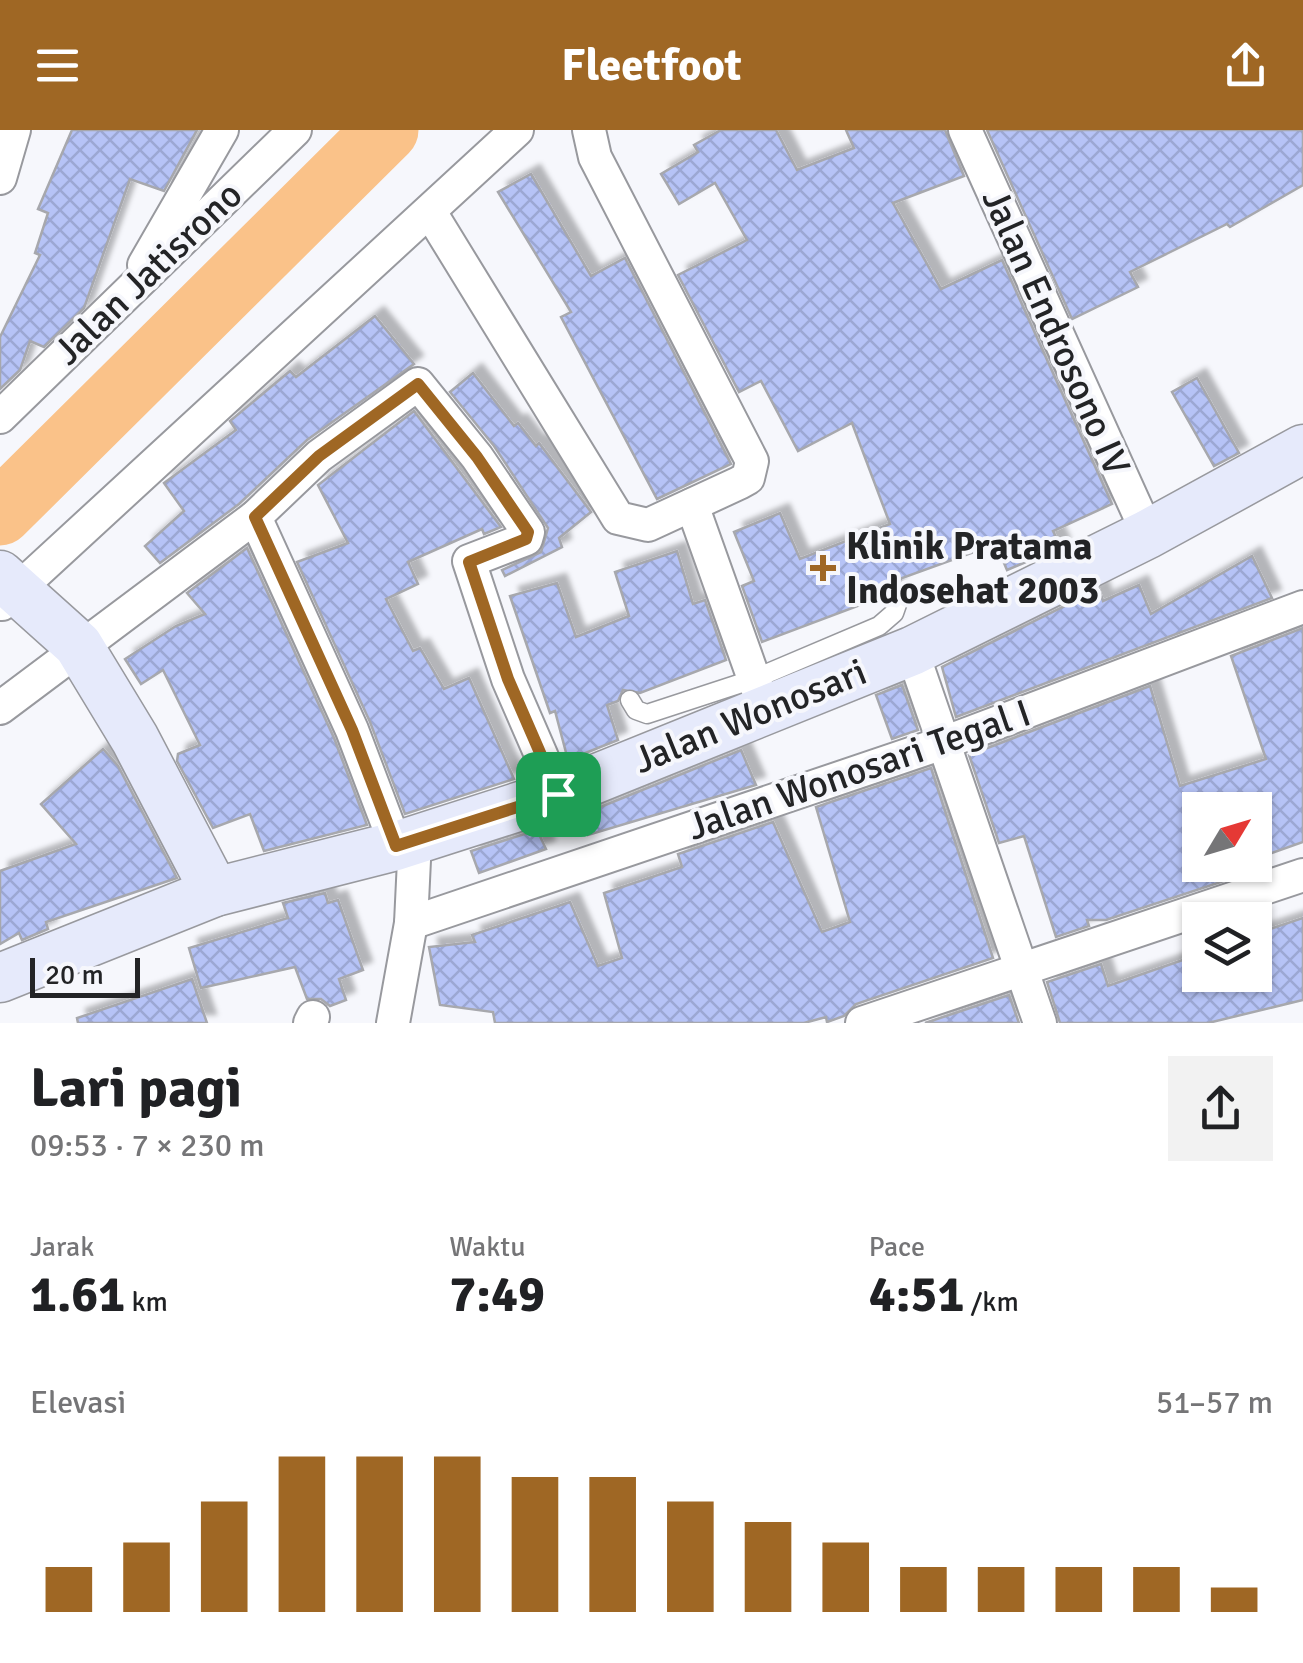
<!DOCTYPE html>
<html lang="id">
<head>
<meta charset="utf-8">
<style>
	:root { --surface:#fff; --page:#f2f2f2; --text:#202124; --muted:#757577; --accent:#9f6724 }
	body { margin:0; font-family:Signika,sans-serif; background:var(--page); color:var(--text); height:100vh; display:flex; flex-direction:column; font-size:38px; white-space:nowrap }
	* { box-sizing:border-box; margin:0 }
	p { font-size:32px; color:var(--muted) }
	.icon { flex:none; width:55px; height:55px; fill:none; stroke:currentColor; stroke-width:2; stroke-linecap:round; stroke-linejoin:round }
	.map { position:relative; height:893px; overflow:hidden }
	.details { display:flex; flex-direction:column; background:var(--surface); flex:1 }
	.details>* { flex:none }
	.needle { width:65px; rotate:52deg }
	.controls { position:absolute; left:1182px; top:662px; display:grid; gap:20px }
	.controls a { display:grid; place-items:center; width:90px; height:90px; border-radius:0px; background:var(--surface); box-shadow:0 2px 8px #0004; font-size:50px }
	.scale { position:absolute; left:30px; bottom:25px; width:110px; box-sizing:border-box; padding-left:10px; border:5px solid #232426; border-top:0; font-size:28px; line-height:35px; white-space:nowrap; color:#232426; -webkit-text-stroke:8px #f6f7fc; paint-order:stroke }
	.pin { position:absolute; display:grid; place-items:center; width:85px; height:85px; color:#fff; margin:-42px; border-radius:20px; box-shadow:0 5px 15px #0006 }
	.round { display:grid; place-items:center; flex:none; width:105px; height:105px; border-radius:0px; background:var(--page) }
	.head { display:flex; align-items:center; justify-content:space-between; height:170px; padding:0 30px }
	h1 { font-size:55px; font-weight:800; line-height:75px }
	.figures { display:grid; grid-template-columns:repeat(3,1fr); gap:15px; height:170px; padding:10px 30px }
	.figures div { display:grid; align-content:center }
	.figures b { font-size:50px; font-weight:800 }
	.figures small { font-size:28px; font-weight:400 }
	.figures p { font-size:28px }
	.chart { height:280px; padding:20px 30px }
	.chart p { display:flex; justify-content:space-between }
	.chart svg { width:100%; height:180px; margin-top:10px; stroke:var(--accent); stroke-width:6 }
	header { display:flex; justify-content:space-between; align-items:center; height:130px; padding:0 30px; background:var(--accent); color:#fff; font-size:45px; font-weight:800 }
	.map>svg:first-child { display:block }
</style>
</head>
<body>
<header><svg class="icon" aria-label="menu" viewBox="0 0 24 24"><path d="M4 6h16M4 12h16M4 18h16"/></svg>Fleetfoot<svg class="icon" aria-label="share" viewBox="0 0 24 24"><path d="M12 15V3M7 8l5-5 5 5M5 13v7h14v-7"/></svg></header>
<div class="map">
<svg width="1303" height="893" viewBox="0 0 1303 893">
	<defs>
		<pattern id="building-cross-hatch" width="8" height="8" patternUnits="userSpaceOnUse" patternTransform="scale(2.5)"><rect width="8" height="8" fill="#b6c3f6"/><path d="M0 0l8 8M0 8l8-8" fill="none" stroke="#9ca7d3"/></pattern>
		<filter id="shadow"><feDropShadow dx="9" dy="-9" stdDeviation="2.5" flood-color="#0004"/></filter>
	</defs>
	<rect width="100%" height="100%" fill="#f6f7fc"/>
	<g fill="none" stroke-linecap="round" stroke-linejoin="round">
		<polyline stroke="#fac289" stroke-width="65" points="0,383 386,0"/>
	</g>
	<g fill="url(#building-cross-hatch)" stroke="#a7a8ad" stroke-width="2.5" filter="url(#shadow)">
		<polygon points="72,0 197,0 164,61 130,49 84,178 44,217 30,211 20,240 0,259 0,207 40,125 35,123 48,83 38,79"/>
		<polygon points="721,0 776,0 797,40 854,18 846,0 945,0 964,46 893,73 941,159 1002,130 1112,374 1053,401 1061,417 1007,440 996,414 902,448 887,465 762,512 742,456 754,451 734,402 780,383 800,429 890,394 852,293 798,321 761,251 739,262 678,145 747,110 715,53 679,74 661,44 698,22 694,15"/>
		<polygon points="987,0 1303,0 1303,55 1230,97 1227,94 1130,142 1138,157 1072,189"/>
		<polygon points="531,44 591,146 625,128 731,334 657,369 561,187 571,182 498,62"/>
		<polygon points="375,186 414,234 307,310 239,374 160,433 145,416 184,381 164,353 236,300 230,291 290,241 296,247"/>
		<polygon points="473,243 514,296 518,293 536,316 539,313 591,382 559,408 562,417 505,446 502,440 541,422 548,398 494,316 450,262"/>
		<polygon points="1197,248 1239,323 1214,336 1172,262"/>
		<polygon points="414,281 501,397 484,404 482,399 408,432 418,454 386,469 413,521 420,518 444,559 469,548 514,649 405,684 370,592 297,432 348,413 318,355"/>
		<polygon points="247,418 334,608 367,695 264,721 250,684 213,698 177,631 178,624 200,615 163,540 141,554 125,529 176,496 205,484 187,463"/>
		<polygon points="677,421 693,474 705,470 726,530 640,563 623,560 618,571 607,575 618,610 568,630 555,581 550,583 510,466 557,453 576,507 629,486 615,442"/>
		<polygon points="1252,426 1272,468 956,587 942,537 1099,459 1103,471 1139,455 1151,484"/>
		<polygon points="1303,498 1303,712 1255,729 1255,680 1200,680 1200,735 1238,735 1224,740 1227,750 1106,790 1087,790 1089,796 1056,807 1024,706 999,713 969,625 1150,556 1180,656 1266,629 1231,526"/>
		<polygon points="902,555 918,600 892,609 876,565"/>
		<polygon points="103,619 118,636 177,748 46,792 48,799 22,810 19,803 0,814 0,741 76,714 41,674"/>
		<polygon points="741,620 756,655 588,705 583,684"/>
		<polygon points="931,638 993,828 856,874 844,886 827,892 826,887 804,893 495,893 493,882 440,875 429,817 475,812 472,805 570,772 598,836 622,828 604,763 682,737 678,724 773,692 822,802 850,792 816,677"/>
		<polygon points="537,700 546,719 479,743 471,721"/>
		<polygon points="325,763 328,773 338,770 363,840 339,849 346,870 330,876 321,869 307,869 295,837 201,858 189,818 288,788 283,773"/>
		<polygon points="1303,788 1303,870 1208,893 1060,893 1047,852 1101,834 1108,856 1200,824 1200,845 1255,845 1255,804"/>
		<polygon points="192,849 207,893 78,893 77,888"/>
		<polygon points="1009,865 1019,893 925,893"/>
	</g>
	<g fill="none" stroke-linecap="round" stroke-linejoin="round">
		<defs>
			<polyline id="lane" points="630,570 636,580 647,584 754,549 879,496 894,483 901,463"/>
			<g id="street">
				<polyline points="965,0 1148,404"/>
				<polyline points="0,48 14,0"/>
				<polyline points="430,82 618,388 648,395 739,353 748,348 752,331 595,27 589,0"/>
				<polyline points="144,135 222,0"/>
				<polyline points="0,287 295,0"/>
				<polyline points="692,375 765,580"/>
				<polyline points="255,387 352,600 396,716"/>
				<polyline points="2,474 517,0"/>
				<polyline points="912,521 1040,893"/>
				<polyline points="0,578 255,387 319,326 418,254 477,327 528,402 526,409 469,431 508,549 558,664"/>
				<polyline points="411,793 946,612 1303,477"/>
				<polyline points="310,893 313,887"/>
				<polyline points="393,893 411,793 415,709"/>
				<polyline points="862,893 1303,745"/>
			</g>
			<g id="secondary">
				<polyline points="0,445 78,515 135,609 215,762"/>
				<polyline points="0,848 215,762 396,716 558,664 912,521 1148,404 1303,319"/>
			</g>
		</defs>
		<use href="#lane" stroke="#98999e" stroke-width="21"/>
		<use href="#street" stroke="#98999e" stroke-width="36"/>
		<use href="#secondary" stroke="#98999e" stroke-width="51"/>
		<use href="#lane" stroke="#fff" stroke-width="18"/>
		<use href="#street" stroke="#fff" stroke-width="32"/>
		<use href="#secondary" stroke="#e6eafb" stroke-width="48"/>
	</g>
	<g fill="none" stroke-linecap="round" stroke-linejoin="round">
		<defs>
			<polygon id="route" points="418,254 477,327 528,402 526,409 469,432 508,549 558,664 396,716 352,600 255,387 319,326"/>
		</defs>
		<use href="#route" stroke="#fff" stroke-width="20"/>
		<use href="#route" stroke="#9f6724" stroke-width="12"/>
	</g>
	<path fill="#9f6724" stroke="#f6f7fc" stroke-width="4" d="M818 423h10v10h10v10h-10v10h-10v-10h-10v-10h10z"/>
	<g text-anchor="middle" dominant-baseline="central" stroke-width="8" stroke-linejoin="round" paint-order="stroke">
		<g font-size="38" fill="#232426" stroke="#f6f7fc">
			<text transform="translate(148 143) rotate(-44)">Jalan Jatisrono</text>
			<text transform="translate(1056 202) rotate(66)">Jalan Endrosono IV</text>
			<text transform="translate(750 586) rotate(-22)">Jalan Wonosari</text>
			<text transform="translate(859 640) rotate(-19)">Jalan Wonosari Tegal I</text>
		</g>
		<g font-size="38" font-weight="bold" fill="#232426" stroke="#f6f7fc" text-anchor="start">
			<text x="846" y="416">Klinik Pratama<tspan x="846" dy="44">Indosehat 2003</tspan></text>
		</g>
	</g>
</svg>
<div class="controls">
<a><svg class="needle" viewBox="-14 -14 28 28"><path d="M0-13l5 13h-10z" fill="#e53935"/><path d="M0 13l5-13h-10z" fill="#757577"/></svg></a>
<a><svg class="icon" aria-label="layers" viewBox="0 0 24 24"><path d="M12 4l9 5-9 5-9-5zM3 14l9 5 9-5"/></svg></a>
</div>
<div class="scale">20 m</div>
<div class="pin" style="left:558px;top:664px;background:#1e9e55"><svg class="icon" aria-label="arrive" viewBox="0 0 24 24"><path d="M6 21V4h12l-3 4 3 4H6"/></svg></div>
</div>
<section class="details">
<div class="head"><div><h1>Lari pagi</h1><p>09:53 · 7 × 230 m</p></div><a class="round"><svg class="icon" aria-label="share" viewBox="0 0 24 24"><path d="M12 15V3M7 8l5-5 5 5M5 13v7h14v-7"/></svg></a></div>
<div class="figures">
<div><p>Jarak</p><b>1.61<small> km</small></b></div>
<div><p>Waktu</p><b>7:49</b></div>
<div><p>Pace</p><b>4:51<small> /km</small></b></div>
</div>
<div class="chart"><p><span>Elevasi</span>51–57 m</p>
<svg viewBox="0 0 160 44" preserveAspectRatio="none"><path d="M5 44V33M15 44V27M25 44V17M35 44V6M45 44V6M55 44V6M65 44V11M75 44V11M85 44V17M95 44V22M105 44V27M115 44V33M125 44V33M135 44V33M145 44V33M155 44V38"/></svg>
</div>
</section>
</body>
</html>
